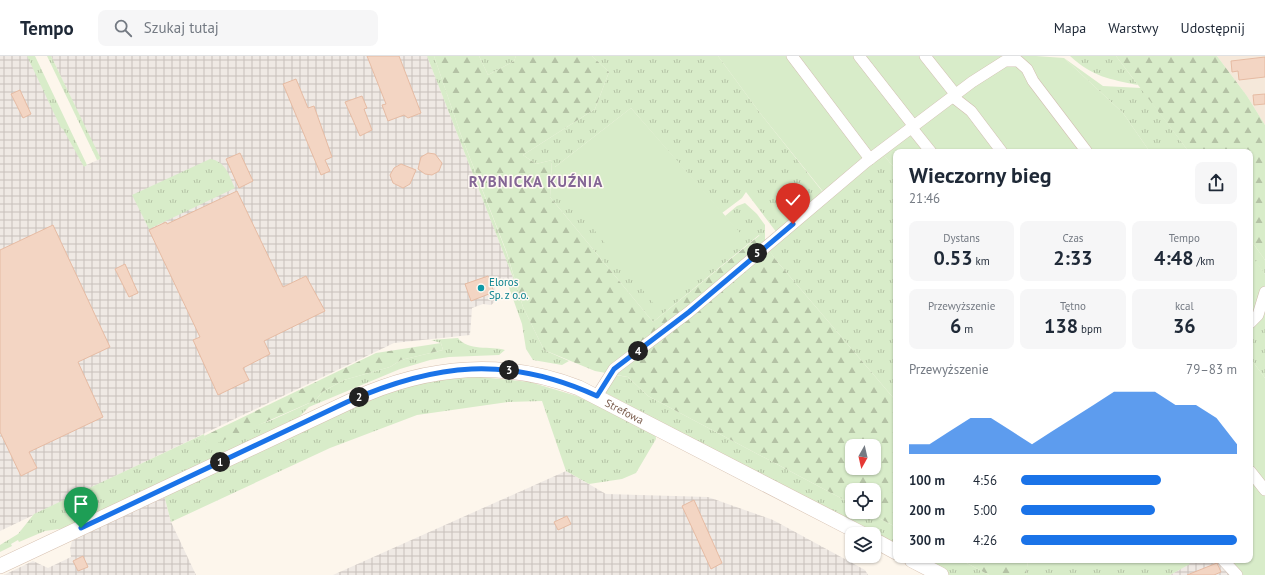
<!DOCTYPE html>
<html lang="pl">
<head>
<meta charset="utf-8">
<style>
	:root { --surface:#fff; --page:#f6f6f7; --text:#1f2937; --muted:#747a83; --line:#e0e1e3; --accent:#1a73e8 }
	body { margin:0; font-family:"PT Sans",sans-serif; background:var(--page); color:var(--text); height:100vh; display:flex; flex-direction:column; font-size:15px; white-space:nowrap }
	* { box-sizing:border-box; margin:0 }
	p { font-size:13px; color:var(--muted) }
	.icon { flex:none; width:22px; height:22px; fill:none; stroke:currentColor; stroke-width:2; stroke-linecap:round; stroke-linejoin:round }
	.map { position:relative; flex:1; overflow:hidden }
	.panel { position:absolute; left:893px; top:93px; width:360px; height:414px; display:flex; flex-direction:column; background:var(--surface); border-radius:8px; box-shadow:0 1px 3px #0004 }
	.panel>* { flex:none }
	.needle { width:26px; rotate:188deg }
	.fabs { position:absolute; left:845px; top:383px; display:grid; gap:8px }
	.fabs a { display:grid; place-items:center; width:36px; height:36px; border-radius:8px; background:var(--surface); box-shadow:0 1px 3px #0004; font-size:20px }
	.pin { position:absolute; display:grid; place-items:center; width:34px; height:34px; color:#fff; margin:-41px -17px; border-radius:50% 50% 50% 0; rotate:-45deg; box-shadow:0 0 4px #0007 }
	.pin .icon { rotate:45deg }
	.km { position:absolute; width:20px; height:20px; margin:-10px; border-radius:50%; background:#222; color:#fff; font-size:11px; line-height:20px; text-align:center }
	.round { display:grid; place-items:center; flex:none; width:42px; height:42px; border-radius:8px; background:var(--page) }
	.overview { display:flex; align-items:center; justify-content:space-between; height:68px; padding:0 16px }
	h1 { font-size:22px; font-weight:800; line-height:30px }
	.stats { display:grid; grid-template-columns:repeat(3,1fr); gap:6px; height:68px; padding:4px 16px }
	.stats div { display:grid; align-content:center; border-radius:8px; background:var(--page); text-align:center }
	.stats b { font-size:20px; font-weight:800 }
	.stats small { font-size:11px; font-weight:400 }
	.stats p { font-size:11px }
	.chart { height:112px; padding:8px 16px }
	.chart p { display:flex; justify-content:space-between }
	.chart svg { width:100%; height:72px; margin-top:4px; fill:var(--accent); opacity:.7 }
	ul { padding:0 16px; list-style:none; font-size:13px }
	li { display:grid; grid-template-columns:64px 48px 1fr; align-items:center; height:30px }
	li i { height:10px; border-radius:5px; background:var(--accent) }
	header { display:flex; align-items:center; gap:24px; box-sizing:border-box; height:56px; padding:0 20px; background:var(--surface); border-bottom:1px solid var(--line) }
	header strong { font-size:19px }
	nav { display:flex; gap:22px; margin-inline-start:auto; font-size:14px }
	.search { width:280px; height:36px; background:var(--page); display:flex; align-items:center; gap:10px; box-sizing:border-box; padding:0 14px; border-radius:8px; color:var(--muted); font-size:15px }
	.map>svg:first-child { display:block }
</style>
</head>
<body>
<header>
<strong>Tempo</strong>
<div class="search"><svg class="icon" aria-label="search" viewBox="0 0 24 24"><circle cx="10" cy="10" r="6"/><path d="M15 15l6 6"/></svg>Szukaj tutaj</div>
<nav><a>Mapa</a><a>Warstwy</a><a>Udostępnij</a></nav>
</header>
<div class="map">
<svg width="1265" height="519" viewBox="0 0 1265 519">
	<defs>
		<pattern id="industrial-grid" width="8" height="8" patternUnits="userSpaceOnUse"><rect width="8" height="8" fill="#efe9e4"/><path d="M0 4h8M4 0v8" fill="none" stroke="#c7c0bb"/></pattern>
		<pattern id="grass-tufts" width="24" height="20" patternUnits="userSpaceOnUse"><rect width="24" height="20" fill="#d8ecc9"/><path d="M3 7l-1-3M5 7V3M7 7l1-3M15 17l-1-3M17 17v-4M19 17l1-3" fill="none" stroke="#b4c2a5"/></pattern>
		<pattern id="forest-firs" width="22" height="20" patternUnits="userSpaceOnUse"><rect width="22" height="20" fill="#d8ecc9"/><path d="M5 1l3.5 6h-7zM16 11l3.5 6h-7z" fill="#b4c2a5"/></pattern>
	</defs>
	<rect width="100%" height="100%" fill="#fdf6ec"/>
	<polygon fill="#f5e8da" points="1217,0 1265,0 1265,69 1247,40"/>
	<g fill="url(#industrial-grid)">
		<polygon points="0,0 31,0 84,110 100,103 51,0 427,0 514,224 495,230 496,245 491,249 483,248 472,252 470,279 394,287 0,475"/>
		<polygon points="566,415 606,438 708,441 773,464 865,514 868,519 333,519"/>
		<polygon points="164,439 171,466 196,519 4,519 33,505 48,512 71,501 70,493 72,485"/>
		<polygon points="1187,504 1220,504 1233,519 1170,519 1189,508"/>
	</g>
	<g fill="url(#grass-tufts)">
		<polygon points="27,0 35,0 87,109 84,111 63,73 61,72"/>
		<polygon points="47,0 51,0 101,103 97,104"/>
		<polygon points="427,0 434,0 461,79 507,198 523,251 544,294 569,305 562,309 533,304 526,293 522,268 507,226 514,224"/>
		<polygon points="479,0 516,0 514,5 488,19"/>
		<polygon points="592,0 718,0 760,57 822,135 821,140 777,177 746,136 742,142 722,157 631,52 555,111 741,179 725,160 737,150 745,147 757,158 765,169 765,187 759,179 653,266 550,141 552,104 536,108 523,99 595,53 609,16"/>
		<path d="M1070,0H1116L1138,29C1109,23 1093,21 1070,0Z"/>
		<polygon points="1064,2 1103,30 1141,32 1189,96 1150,96 1123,57"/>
		<polygon points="882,97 896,114 896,345 775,203 767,191"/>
		<path d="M210,103C226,105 229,120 235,132L149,173L132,139Z"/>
		<polygon points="1250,183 1265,204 1265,218 1250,199"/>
		<polygon points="1265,245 1265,322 1250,302 1250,271"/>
		<path d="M458,282C467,295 491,290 505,294L499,299L449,301L430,304L400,313L309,351L299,361L66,472L45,475L19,486L18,484L11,488L12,490L0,496V489L18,478L34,458L204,378L206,386L272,364L316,344L322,336L344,324L390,311L401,304L443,294L441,287L431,284Z"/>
		<polygon points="615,319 628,321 648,340 852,448 852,456 867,456 896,471 896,490 604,336"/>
		<polygon points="471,320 530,326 580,341 655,375 656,383 636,417 622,423 589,428 566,415 542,345 508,346 417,359 330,392 171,466 164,439 378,340 419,327"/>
		<polygon points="922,504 961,504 989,519 949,519"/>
		<polygon points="1028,504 1187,504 1190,508 1170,519 1026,519"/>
	</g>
	<g fill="url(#forest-firs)" fill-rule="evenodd">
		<path d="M434,0H479L488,19L514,5L516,0H592L609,16L595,53L523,99L536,108L552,104L550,141L653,266L760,179L775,203L896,345V471L867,456H874V434H852V448L648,340L628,321L595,315L544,294L523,251L507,197L461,79ZM852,390H874V412H852Z"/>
		<polygon points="1116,0 1217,0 1247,40 1265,69 1265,204 1250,183 1250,96 1189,96"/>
		<polygon points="441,287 443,294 401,304 390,311 344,324 322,336 316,344 213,389 206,386 204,380 376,297"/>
		<polygon points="961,504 1028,504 1026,519 989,519"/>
	</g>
	<g fill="#d8ecc9">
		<polygon points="718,0 1036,0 1064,2 1123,57 1150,96 896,96 896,114 882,97 829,143 760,57"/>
		<polygon points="631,52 742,179 658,253 553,123 555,111"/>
		<polygon points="1251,199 1265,218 1265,245 1250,271"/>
		<polygon points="1250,302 1265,322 1265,519 1233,519 1220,504 1250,504"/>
	</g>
	<g fill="#f3d5c3" stroke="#e6bba3">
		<polygon points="367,0 399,0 421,57 408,62 404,59 388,65 382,49 386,48"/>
		<polygon points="1265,1 1265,21 1239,24 1238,15 1232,16 1231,5"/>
		<polygon points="296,23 308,52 314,50 332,101 325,104 330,115 321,119 283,28"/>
		<polygon points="20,34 31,58 23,62 11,38"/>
		<polygon points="1265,38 1265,48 1254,49 1253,39"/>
		<polygon points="362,40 367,52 364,53 372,74 360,80 345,46"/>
		<polygon points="240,97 253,125 239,132 226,103"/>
		<polygon points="428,97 435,98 442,107 439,115 432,119 425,118 418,113 421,101"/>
		<polygon points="401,108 416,114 410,128 403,132 393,127 390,119 394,112"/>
		<polygon points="237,135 283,231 306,220 325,255 264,285 270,298 243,312 249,324 218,339 193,284 200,281 149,174 166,166 167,168"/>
		<polygon points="53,169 110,291 78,306 103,361 29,396 37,412 21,420 0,376 0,194"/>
		<polygon points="125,208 138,237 129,241 115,213"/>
		<polygon points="488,220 494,236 471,245 465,228"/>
		<polygon points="694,444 722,507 711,513 682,450"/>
		<polygon points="567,460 571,468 558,474 554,466"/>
		<polygon points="83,500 88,511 78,515 73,505"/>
		<polygon points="1217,507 1221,516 1214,519 1187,519"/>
	</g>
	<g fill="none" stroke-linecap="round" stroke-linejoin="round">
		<defs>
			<g id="street">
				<polyline points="792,0 870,103"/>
				<polyline points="859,0 913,69"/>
				<polyline points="925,0 956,39"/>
				<polyline points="953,41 971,55 1002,96"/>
				<polyline points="911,71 931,96"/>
				<polyline points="1250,267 1258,259 1265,236"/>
				<polyline points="597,340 614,313 689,256 866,106 972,26 1005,5 1018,5 1027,13 1033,25 1087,96"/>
				<polyline points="1250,415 1265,434"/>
				<polyline points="1223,504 1237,519"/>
			</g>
			<g id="secondary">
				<polyline points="874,484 896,496"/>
				<polyline points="912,504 941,519"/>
				<path id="s1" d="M0,510L368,337C437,309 509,305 579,332L862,478"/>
			</g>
		</defs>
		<use href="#street" stroke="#d1beb0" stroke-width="12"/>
		<use href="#secondary" stroke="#d6c0b0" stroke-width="16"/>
		<use href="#street" stroke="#fff" stroke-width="11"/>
		<use href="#secondary" stroke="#fff" stroke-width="15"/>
	</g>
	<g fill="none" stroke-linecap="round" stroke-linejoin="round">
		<defs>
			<path id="route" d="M81,472L347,346C436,307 507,299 597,340L614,313L689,256L793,168"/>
		</defs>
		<use href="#route" stroke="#fff" stroke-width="8"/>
		<use href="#route" stroke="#1a73e8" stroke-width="5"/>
	</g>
	<circle fill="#0f9aa8" stroke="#fffaf3" stroke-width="1.5" cx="481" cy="232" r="4"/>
	<g text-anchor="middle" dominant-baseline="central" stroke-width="3" stroke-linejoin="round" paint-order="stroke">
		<g font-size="11" fill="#0d838f" stroke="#fffaf3" text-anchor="start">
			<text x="489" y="226">Eloros<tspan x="489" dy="13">Sp. z o.o.</tspan></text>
		</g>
		<g font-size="11" fill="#7a5c4d" stroke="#fffaf3">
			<text stroke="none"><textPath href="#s1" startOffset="674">Strefowa</textPath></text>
		</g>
		<g font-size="15" font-weight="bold" letter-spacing="1" fill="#846695" stroke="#fffaf3">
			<text x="536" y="125">RYBNICKA KUŹNIA</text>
		</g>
	</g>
</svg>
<div class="fabs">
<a><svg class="needle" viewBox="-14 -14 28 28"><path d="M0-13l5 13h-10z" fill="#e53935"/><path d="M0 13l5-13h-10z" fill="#747a83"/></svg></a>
<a><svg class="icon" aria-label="locate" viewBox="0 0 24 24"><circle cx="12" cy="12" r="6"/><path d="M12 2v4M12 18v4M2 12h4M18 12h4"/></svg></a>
<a><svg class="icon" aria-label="layers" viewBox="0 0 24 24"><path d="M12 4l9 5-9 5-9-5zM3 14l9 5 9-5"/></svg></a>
</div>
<div class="pin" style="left:81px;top:472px;background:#1e9e55"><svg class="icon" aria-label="arrive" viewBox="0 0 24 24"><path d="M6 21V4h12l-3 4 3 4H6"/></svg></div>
<div class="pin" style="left:793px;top:168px;background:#d93025"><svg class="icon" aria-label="check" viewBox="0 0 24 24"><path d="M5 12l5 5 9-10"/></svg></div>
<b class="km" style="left:220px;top:406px">1</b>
<b class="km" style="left:359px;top:341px">2</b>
<b class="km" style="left:509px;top:314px">3</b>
<b class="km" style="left:638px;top:295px">4</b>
<b class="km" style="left:757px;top:197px">5</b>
<section class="panel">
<div class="overview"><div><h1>Wieczorny bieg</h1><p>21:46</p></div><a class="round"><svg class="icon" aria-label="share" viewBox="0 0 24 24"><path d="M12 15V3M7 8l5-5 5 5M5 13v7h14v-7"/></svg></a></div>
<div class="stats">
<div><p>Dystans</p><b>0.53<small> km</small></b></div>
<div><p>Czas</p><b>2:33</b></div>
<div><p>Tempo</p><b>4:48<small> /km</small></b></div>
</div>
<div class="stats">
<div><p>Przewyższenie</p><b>6<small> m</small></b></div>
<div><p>Tętno</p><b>138<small> bpm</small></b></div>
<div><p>kcal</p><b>36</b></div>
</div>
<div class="chart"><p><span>Przewyższenie</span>79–83 m</p>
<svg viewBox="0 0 160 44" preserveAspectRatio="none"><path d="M0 44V38L10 38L20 30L30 22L40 22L50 30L60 38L70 30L80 22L90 14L100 6L110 6L120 6L130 14L140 14L150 22L160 38V44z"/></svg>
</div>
<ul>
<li><b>100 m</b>4:56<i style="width:65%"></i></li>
<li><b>200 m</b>5:00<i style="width:62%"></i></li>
<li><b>300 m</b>4:26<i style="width:100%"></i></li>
</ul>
</section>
</div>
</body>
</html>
